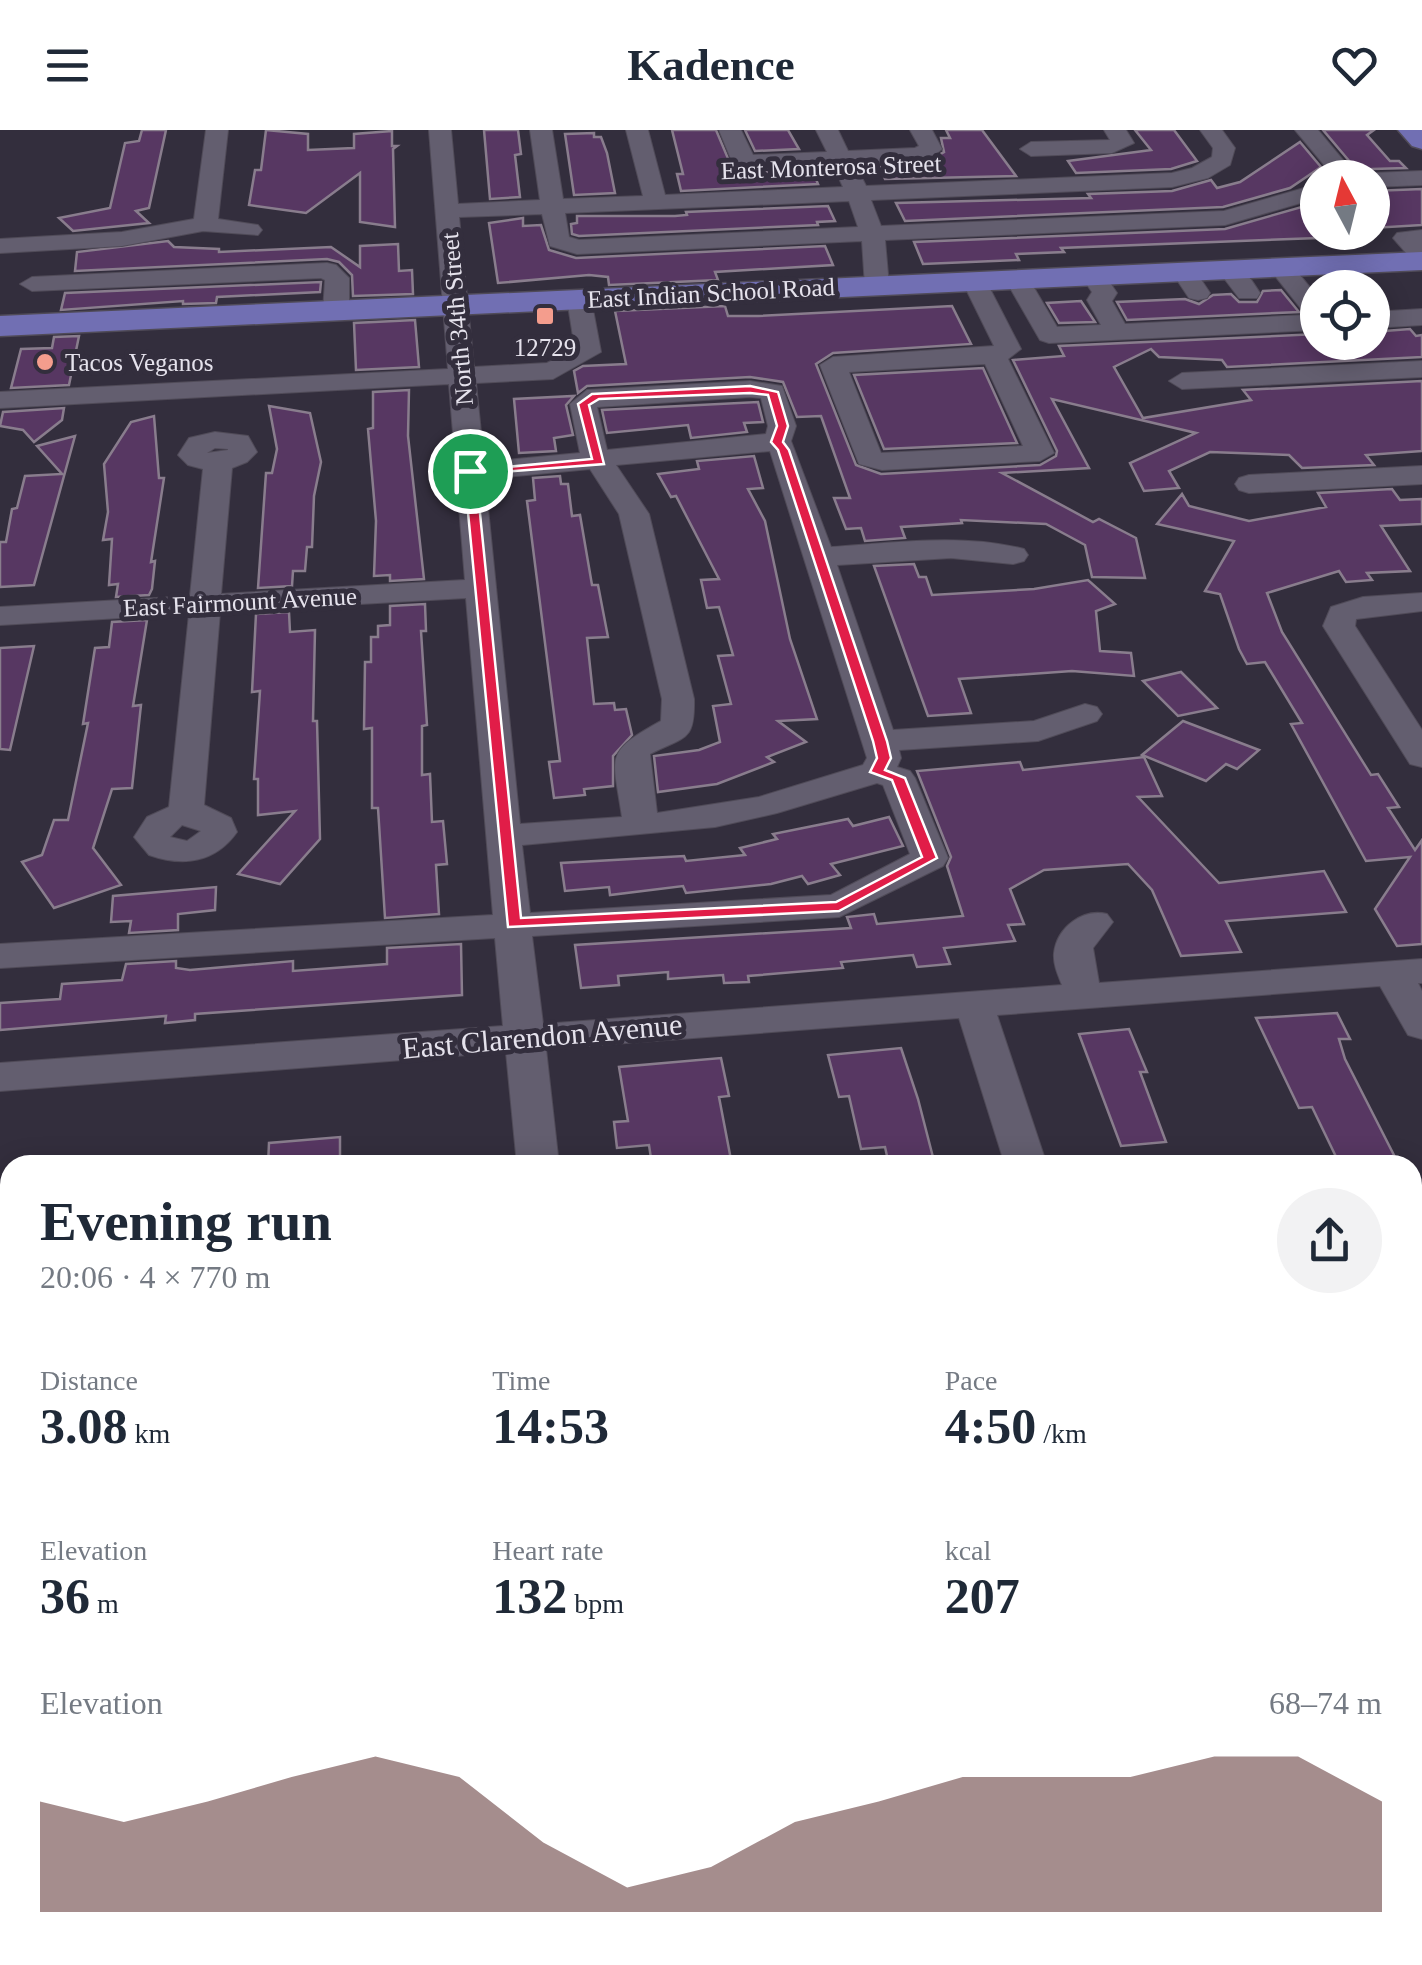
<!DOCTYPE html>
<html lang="en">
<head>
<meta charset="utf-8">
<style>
	:root { --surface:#fff; --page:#f2f2f3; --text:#1f2937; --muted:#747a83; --accent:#7f5d5e }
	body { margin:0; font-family:"Times New Roman",serif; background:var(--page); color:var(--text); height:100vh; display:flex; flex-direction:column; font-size:38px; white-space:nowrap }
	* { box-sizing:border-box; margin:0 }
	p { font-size:32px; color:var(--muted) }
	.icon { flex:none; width:55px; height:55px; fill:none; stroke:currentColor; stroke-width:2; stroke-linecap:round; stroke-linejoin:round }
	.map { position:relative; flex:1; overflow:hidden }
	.details { position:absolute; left:0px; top:1025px; width:1422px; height:810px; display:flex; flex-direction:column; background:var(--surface); border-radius:30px 30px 0 0; box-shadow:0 5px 25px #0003 }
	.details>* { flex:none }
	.needle { width:65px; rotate:353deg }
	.tools { position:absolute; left:1300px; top:30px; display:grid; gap:20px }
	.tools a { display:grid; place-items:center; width:90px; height:90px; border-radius:50%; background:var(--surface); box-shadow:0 5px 25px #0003; font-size:50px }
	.pin { position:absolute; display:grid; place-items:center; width:85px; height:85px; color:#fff; margin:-42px; border:5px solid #fff; border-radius:50%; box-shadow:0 2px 10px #0007 }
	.round { display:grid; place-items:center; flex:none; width:105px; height:105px; border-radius:52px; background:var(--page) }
	.headline { display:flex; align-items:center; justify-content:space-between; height:170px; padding:0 40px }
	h1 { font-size:55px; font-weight:800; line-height:75px }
	.figures { display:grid; grid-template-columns:repeat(3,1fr); gap:15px; height:170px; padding:10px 40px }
	.figures div { display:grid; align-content:center }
	.figures b { font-size:50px; font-weight:800 }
	.figures small { font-size:28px; font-weight:400 }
	.figures p { font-size:28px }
	.chart { height:280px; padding:20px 40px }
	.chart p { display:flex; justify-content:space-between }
	.chart svg { width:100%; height:180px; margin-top:10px; fill:var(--accent); opacity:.7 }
	header { display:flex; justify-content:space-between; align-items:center; height:130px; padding:0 40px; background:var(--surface); font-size:45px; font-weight:800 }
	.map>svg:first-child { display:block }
</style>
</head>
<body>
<header><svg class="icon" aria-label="menu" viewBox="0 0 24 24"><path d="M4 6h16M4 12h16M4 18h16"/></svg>Kadence<svg class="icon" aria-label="heart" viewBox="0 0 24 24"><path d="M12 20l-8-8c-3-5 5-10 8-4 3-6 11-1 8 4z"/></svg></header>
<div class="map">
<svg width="1422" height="1835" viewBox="0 0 1422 1835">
	<rect width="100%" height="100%" fill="#332e3d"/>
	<g fill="#573762" stroke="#897d8d" stroke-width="2.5">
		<polygon points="142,0 166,0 149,78 136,81 149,93 73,101 59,88 110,78 125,13 139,11"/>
		<polygon points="266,0 308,4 308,20 354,18 354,4 392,1 392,16 397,16 393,19 395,97 360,92 360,43 306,83 249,75 255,40 261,40"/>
		<polygon points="484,0 518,0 521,24 515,25 520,67 490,69"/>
		<polygon points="672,0 716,0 732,38 752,43 812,40 818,54 681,61 677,44 683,44"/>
		<polygon points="745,0 788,0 799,19 755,21"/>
		<polygon points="946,0 982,0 1016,46 885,49 880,37 924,33 944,22 941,8 950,8"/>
		<polygon points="1135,0 1174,0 1197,31 1171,39 1076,43 1068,31 1151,20"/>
		<polygon points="1323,0 1374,0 1367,5 1390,31 1399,31 1406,38 1372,39 1361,45"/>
		<polygon points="594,3 594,7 601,7 607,23 615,63 574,65 565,4"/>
		<polygon points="1300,12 1321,37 1290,58 1223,77 905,91 896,73 1091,68 1088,64 1172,61 1211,50 1217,58 1240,52"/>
		<polygon points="1422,59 1422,95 1372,98 1372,61"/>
		<polygon points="828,76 835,91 817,92 818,95 579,106 572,104 571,94 577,93 577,86 675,86 687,85 686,82"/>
		<polygon points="1305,76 1318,81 1318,108 1061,118 1064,122 1016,124 1019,130 923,134 914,112 1225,99"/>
		<polygon points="523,88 523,96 541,95 549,120 576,128 825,116 833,135 715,142 718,150 609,155 608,147 589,145 498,153 489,93"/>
		<polygon points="168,111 174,117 219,119 219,122 331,117 360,137 360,116 398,114 399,141 412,140 413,164 353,166 352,145 339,132 327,129 75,141 77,122"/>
		<polygon points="321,152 320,162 217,167 216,173 183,174 183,171 61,180 65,163"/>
		<polygon points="1281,160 1299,182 1127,190 1117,172 1185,169 1199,174 1213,165 1231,164 1239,172 1257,172 1263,161"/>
		<polygon points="1081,171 1095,192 1059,193 1047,173"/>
		<polygon points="725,176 728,186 758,186 952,176 971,214 833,223 816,234 856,335 881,344 1040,335 1056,326 1057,321 1013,230 1064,226 1059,216 1318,204 1318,212 1372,212 1372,202 1410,199 1416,206 1422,205 1422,227 1227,237 1222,230 1159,227 1151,219 1114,237 1143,288 1251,270 1243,260 1422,251 1422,321 1366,325 1374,335 1302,338 1289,325 1210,322 1169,341 1179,358 1144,361 1130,333 1196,303 1052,269 1089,338 1002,343 1093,392 1099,389 1136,408 1145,448 1092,447 1085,415 1046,394 961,390 962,393 901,397 905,408 865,411 861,398 846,399 834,368 850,368 821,286 797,287 783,252 750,247 587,256 578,263 574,241 583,236 626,234 615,181"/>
		<polygon points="415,190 419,237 356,240 354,193"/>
		<polygon points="79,206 69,255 11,258 21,219 52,218 54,207"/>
		<polygon points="983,238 1017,313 884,319 854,245"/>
		<polygon points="409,260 408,306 424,449 390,451 390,445 374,446 376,391 368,299 373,298 373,262"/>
		<polygon points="574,266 566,275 573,305 554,308 556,321 519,323 514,269"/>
		<polygon points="758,272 763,292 744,293 747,302 691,308 688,295 607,303 602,280"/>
		<polygon points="269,276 310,283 321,332 314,366 312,417 307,417 305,441 293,441 292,456 258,458 266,343 272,343 277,319"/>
		<polygon points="64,278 62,290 34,312 23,300 0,296 3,282"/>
		<polygon points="154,286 159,348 164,348 151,432 155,431 152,459 149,465 116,467 118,454 109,455 112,409 103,410 108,382 104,334 131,292"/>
		<polygon points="75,306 34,455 0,457 0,412 6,412 12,379 17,378 25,346 62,344 37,316"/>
		<polygon points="754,326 763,358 748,359 765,391 790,509 817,589 778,591 806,612 767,627 774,632 717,654 658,662 654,626 699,620 720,612 713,576 731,574 718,526 733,525 719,477 707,478 701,450 719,449 676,366 671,367 658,344 699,339 697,331"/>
		<polygon points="560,346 561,354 568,354 572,386 580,385 592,455 598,455 608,507 587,508 594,574 614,573 615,580 626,579 632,605 613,626 613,656 584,659 585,665 554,668 549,632 560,631 527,371 535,370 533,348"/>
		<polygon points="1392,359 1400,370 1422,369 1422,394 1381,396 1410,441 1367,443 1372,450 1346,452 1339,441 1267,463 1282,502 1371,645 1378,644 1399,677 1388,678 1415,720 1422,710 1422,814 1397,816 1375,779 1410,727 1366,731 1291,594 1302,593 1265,532 1247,534 1239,519 1220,464 1205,461 1234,411 1157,394 1182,364 1189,376 1249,391 1326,377 1318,363"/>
		<polygon points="914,434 919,447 926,447 932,465 1034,459 1088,450 1115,474 1096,481 1100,521 1131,523 1134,546 1072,541 959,549 971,583 928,586 874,436"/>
		<polygon points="425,474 426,501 421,501 427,595 422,596 422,645 430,644 432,692 443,691 447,734 436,735 439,784 385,788 378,678 372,678 372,598 364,599 365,532 371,532 371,507 378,507 378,496 390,495 390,476"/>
		<polygon points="289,482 290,502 315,500 313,591 317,591 320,709 280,754 238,744 295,681 258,685 258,649 254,649 260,561 252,562 256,484"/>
		<polygon points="147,490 133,576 141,575 132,658 112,659 93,718 121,755 54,778 22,732 42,725 54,690 68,690 88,593 83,594 95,518 109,517 112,492"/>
		<polygon points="34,516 10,620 0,619 0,518"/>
		<polygon points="1181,542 1217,578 1178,586 1143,551"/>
		<polygon points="1183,591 1259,620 1237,639 1226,634 1206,651 1142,625"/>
		<polygon points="1144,627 1162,666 1138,667 1219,753 1324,741 1346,782 1226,791 1241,822 1181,826 1152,760 1128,734 1044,740 1010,759 1024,794 1008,795 1015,811 944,818 950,834 917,837 913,825 841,832 843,838 748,846 749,852 724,853 723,845 668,849 668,842 618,846 619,855 581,858 575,815 851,798 847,787 874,784 877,794 963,786 947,736 951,727 917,641 1020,632 1023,640"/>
		<polygon points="889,687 903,716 831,734 840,745 808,754 802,746 771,754 686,763 683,756 610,765 609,757 565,761 561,733 684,726 686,731 745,725 740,718 777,709 773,704 848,689 853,696"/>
		<polygon points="216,757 215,780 178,784 178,800 129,803 131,791 111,792 113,766"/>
		<polygon points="461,814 462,865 195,884 195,890 165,893 166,886 0,900 0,873 60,869 62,854 122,850 126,834 176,831 176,838 190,840 293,831 293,841 387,834 387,818"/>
		<polygon points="1337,883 1350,909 1339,909 1345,929 1399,1035 1340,1035 1312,977 1299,978 1256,888"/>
		<polygon points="1129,899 1147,942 1140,942 1166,1012 1121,1016 1079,904"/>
		<polygon points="901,918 918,969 935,1035 889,1035 885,1017 861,1019 849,966 839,967 828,925"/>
		<polygon points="721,928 729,966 719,967 732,1035 652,1035 649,1015 617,1018 614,992 628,991 619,937"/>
		<polygon points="340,1007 340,1035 268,1035 269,1013"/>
	</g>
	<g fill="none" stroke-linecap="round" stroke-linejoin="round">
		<defs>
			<g id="minor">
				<polygon points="206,0 228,0 218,89 258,95 262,100 258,105 203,101 122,116 0,123 0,109 122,102 194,89"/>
				<path d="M429,0H451L458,74L540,70L530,0H552L563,69L643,66L626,0H648L665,65L843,57L833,35L752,39L733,34L719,0H741L753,25L827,22L816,0H838L848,21L915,18L919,16L910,0H932L942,19C922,38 881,32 855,34L866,56L1172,43L1192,38L1212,27L1213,18L1200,0H1222L1235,18L1230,35L1208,48L1172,57L871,70L881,96L1224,81L1318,54V68L1225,95L885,110L889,156L877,163L865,156L862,111L577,124L550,116L542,84L459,87L474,237L547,233L575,219L567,169L579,162L591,169L601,222L553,249L476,253L484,332L580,323L570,274L587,260L750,251L782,256L796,296L791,311L831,417C894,413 961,403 1024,419L1028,425L1024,431L1013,434L951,428L837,435L893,600L1034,591L1085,574L1097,577L1102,584L1097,591L1038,611L899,620L901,628L897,637L910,641L915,648L948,728L943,736L839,787L532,806L543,894L1062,855C1058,845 1053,834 1054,823C1057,797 1083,778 1107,784L1113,792L1093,818L1099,853L1422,829V853H1418L1422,861V909L1408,905L1380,856L997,885L1047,1035H1005L959,888L546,919L559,1035H517L506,922L0,961V933L503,896L495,808L0,838V814L493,785L466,468L220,482L204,675L231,688L237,702C215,733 183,737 149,725L134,707L147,687L169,677L189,484L0,495V477L190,466L203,339L188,335L178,325L189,308L215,302L248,306L257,322L247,332L232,338L221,464L465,450L449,254L0,278V262L448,239ZM849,71L858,97L579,110L569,107L565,83ZM750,267L761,268L768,296L766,304L607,320L597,277ZM215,318L228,319V320L207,323ZM770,321L867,628L863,635L759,667L657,683L650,624C685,606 695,612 694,569L649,384L616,335ZM590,339L619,384L662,569L661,591C603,623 613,625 622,687L520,694L485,349ZM877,653L883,655L910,724L831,765L530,783L522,715L715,697L777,683ZM182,695L201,701L187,711L170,707Z"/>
				<polygon points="1104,0 1126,0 1134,13 1112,23 1031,26 1020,19 1031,12 1110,10"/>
				<polygon points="1295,0 1318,0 1358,48 1335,48"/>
				<polygon points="1422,41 1422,55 1372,57 1372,48 1363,48 1372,43"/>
				<polygon points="1422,100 1422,134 1414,132 1393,108 1397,103"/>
				<polygon points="1280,130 1289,132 1318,167 1318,200 1049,213 1040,210 1005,149 1008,144 1026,144 1057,197 1101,195 1087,170 1092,162 1081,146 1093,139 1102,141 1117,163 1112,171 1125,194 1306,185 1268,137"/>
				<path d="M1229,132C1243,135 1252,151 1260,163L1257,168H1239L1217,139Z"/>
				<polygon points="327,133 336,135 349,148 349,181 336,189 323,181 325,150 321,148 32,161 20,154 32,147"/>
				<polygon points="1183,134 1192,136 1210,163 1207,168 1198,170 1189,168 1171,141"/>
				<path d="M974,144L986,151L1021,219L1008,229L1054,323L1040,331L882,340L859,334L820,235L833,227L994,216L962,151ZM985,234L1023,316L881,323L849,242Z"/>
				<polygon points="1422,179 1422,195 1372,198 1372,182"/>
				<polygon points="1422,231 1422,247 1182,259 1169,251 1182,243"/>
				<polygon points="1422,336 1422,354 1249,363 1239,360 1235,354 1239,348 1249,345"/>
				<polygon points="1422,463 1422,481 1356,489 1355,496 1422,600 1422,637 1410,634 1323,496 1331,477 1363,467"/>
				<polygon points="10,1419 10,1461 0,1462 0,1420"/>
				<polygon points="591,1825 649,1825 650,1835 592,1835"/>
				<polygon points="1254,1825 1312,1825 1315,1835 1257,1835"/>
			</g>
			<g id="major">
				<polygon points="1398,0 1422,0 1422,19 1412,16"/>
				<polygon points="1422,122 1422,140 0,206 0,186"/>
			</g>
		</defs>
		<use href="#minor" stroke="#504b58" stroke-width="2"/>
		<use href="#major" stroke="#504b58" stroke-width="3"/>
		<use href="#minor" fill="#635e6f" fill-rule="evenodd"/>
		<use href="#major" fill="#716fb3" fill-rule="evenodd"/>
	</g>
	<path fill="#e11d48" stroke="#fff" stroke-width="2.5" fill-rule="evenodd" d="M750,256L778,262L788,296L783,312L789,320L887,611L891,628L885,640L905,648L937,728L839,781L508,797L464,341L592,329L578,274L592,264ZM750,263L768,265L777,296L771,312L778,320L873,611L877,628L870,642L892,650L922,727L836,772L521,788L476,344L604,334L589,275L599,269Z"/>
	<g fill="#f49d8d" stroke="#332e3d" stroke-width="4">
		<rect x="535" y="176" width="20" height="20" rx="5"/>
		<circle cx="45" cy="232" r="10"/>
	</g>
	<g text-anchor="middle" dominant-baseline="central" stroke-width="10" stroke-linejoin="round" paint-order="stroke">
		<g font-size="25" fill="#e5e2ec" stroke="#332e3d">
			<text transform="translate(831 37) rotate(-2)">East Monterosa Street</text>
			<text transform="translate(711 163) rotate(-3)">East Indian School Road</text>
			<text transform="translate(457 189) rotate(-95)">North 34th Street</text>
			<text transform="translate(240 472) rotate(-3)">East Fairmount Avenue</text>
		</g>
		<g font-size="25" fill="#e5e2ec" stroke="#332e3d">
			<text x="545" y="217">12729</text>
			<text x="65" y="232" text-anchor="start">Tacos Veganos</text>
		</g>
		<g font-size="30" fill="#e5e2ec" stroke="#332e3d">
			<text transform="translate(542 906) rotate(-5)">East Clarendon Avenue</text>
		</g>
	</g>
</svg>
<div class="tools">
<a><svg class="needle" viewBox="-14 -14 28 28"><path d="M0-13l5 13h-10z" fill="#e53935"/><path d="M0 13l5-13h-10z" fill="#747a83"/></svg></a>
<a><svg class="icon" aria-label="locate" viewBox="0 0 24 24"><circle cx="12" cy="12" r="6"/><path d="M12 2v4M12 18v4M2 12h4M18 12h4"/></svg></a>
</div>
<div class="pin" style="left:470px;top:341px;background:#1e9e55"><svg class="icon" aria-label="arrive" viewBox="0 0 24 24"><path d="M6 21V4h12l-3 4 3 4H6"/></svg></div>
<section class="details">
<div class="headline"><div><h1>Evening run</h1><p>20:06 · 4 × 770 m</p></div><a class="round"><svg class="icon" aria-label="share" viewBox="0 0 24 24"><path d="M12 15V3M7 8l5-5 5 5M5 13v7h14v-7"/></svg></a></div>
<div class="figures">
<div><p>Distance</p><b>3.08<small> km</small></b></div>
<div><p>Time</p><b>14:53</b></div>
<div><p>Pace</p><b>4:50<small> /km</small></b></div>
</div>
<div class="figures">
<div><p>Elevation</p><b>36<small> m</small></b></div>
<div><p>Heart rate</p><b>132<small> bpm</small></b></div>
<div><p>kcal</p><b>207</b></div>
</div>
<div class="chart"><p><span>Elevation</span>68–74 m</p>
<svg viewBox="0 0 160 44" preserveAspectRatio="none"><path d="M0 44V17L10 22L20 17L30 11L40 6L50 11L60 27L70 38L80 33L90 22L100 17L110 11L120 11L130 11L140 6L150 6L160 17V44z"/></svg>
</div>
</section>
</div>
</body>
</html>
